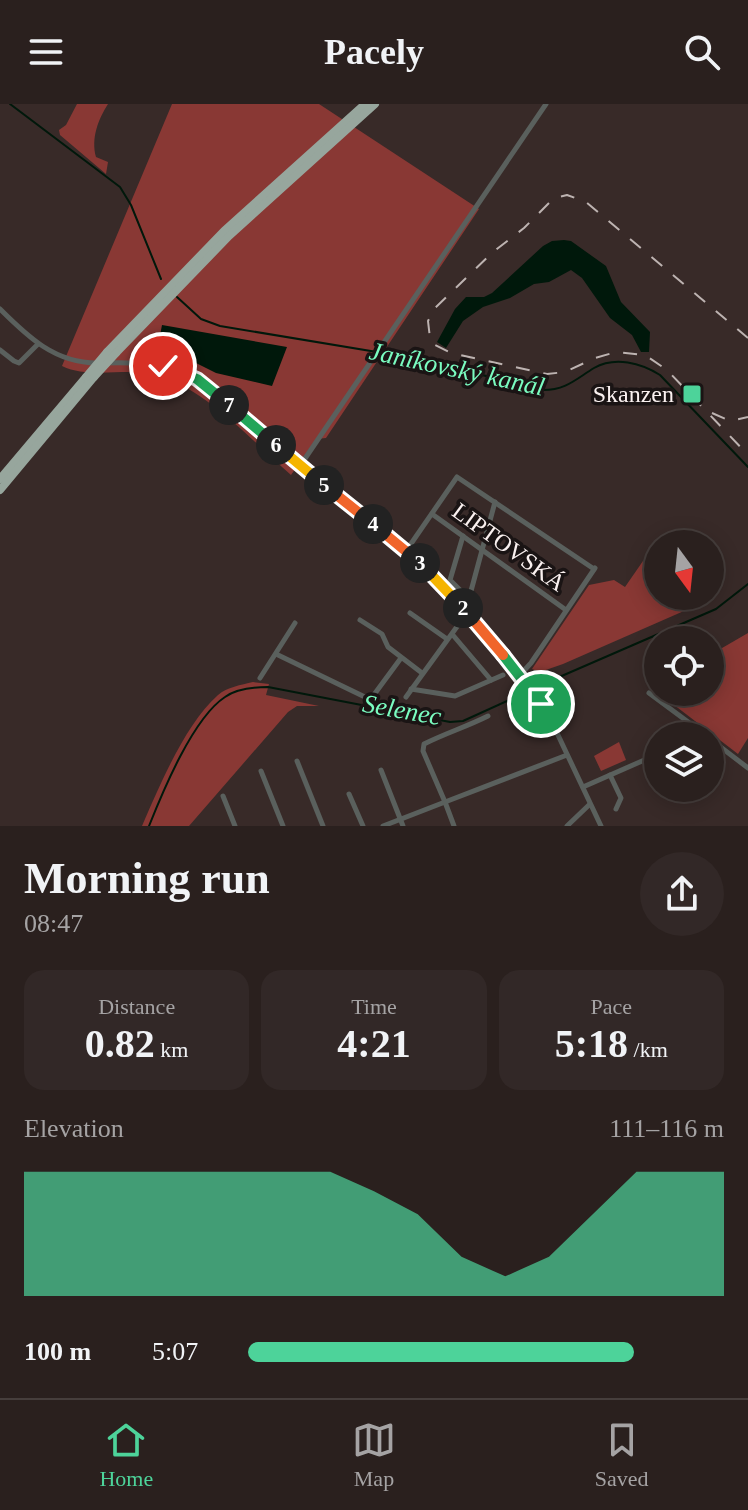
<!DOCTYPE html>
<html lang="en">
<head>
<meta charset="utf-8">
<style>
	:root { --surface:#2a201e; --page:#322827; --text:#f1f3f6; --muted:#a5a3a4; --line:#463e3c; --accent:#4dd39a }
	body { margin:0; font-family:Georgia,serif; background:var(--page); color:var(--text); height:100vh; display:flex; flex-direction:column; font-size:30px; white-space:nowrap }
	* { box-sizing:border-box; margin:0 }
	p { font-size:26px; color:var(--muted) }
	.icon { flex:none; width:44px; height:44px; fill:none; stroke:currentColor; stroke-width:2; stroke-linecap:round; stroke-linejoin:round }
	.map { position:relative; height:722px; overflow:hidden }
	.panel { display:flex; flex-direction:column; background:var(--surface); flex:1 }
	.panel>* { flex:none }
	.needle { width:52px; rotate:165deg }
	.controls { position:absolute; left:644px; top:426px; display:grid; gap:16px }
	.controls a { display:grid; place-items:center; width:80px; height:80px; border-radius:50%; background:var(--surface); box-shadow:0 4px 20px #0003,0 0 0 2px var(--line); font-size:40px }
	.pin { position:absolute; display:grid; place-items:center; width:68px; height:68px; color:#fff; margin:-34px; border:4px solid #fff; border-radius:50%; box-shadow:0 2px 8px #0007 }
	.km { position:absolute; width:40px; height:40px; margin:-20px; border-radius:50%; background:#222; color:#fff; font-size:22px; line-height:40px; text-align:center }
	.round { display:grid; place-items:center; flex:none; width:84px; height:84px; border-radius:42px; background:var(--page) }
	.summary { display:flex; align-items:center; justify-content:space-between; height:136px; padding:0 24px }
	h1 { font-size:44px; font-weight:700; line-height:60px }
	.metrics { display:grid; grid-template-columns:repeat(3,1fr); gap:12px; height:136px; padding:8px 24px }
	.metrics div { display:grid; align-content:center; border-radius:20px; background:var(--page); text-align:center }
	.metrics b { font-size:40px; font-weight:700 }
	.metrics small { font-size:22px; font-weight:400 }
	.metrics p { font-size:22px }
	.chart { height:224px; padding:16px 24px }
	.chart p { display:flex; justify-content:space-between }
	.chart svg { width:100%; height:144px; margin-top:8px; fill:var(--accent); opacity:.7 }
	ul { padding:0 24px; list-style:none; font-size:26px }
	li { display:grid; grid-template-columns:128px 96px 1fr; align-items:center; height:60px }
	li i { height:20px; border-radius:10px; background:var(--accent) }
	header { display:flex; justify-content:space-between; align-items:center; height:104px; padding:0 24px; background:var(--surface); font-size:36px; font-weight:700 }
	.menu { display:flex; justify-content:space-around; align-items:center; height:112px; border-top:2px solid var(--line); background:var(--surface); font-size:22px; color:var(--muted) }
	.menu a { display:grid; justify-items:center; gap:4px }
	.menu .selected { color:var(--accent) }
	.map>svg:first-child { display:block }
</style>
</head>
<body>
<header><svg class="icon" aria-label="menu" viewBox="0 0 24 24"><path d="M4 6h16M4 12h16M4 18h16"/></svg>Pacely<svg class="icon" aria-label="search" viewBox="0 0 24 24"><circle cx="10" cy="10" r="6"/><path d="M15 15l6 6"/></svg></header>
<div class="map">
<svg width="748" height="722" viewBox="0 0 748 722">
	<rect width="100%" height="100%" fill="#382a28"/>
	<g fill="#893834">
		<path d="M77,0H108C98,16 91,34 96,53L108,58L106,70L60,31L59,26L66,21Z"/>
		<path d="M172,0H319L479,105L326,334L316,335L291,371C251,336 205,283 153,270C123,264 89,275 62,262Z"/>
		<polygon points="643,457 658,468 658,492 710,492 710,477 714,490 709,496 563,560 540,568 532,565 589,481 614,476 625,483"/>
		<polygon points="748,529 748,634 738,650 652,584 658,581 658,588 710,588 710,551"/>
		<path d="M253,578L269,580L266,591L319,602H297L288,608L189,722H142C159,683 185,620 218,591C227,583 241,581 253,578Z"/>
		<polygon points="619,638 626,656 601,667 594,652"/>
	</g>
	<g fill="#00180b">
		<polygon points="564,136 571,137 606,162 621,198 650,228 649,248 641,248 632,231 610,214 582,174 571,166 549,178 534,180 510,194 483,203 463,217 446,244 437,238 455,205 466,193 484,193 492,189 543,142 552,137"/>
		<polygon points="162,221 287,243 272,282 216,269 194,258 157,247"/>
	</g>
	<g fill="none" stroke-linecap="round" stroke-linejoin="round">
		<g stroke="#00180b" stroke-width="2">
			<polyline points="10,0 120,83 131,101 161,175"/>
			<path d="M177,193L201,215L220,222L413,254L543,286C566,286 576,275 594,264C615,252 641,259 660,271L748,363"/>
			<polyline points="534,584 716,505 748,480"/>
			<path d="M149,722C163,687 193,614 225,593C237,584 254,583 268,583L450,618L463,617L529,587"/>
		</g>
		<g stroke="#5a605d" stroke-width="5">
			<path d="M0,205C28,233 55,259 97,259"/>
			<polyline points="0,246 14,257 19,259 38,240"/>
			<path d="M107,259C142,258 165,260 197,275L406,447L468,509L529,583L549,612L601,722"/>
			<polyline points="303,363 304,356 546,0"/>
			<polyline points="432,410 566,506"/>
			<polyline points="463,432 450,476 468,494"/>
			<polyline points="406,447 457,373 594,465"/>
			<polyline points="410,509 447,535"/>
			<polyline points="360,516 382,530 388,543 422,569"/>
			<polyline points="452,530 491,576"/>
			<polyline points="276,550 367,594 373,592 401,554"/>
			<polyline points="520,571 531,559 595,464"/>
			<polyline points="260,574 295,519"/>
			<polyline points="411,585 455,592 503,571"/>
			<polyline points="649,589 707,632"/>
			<polyline points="406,593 464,513 495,398"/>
			<polyline points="710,635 748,664"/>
			<polyline points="297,657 323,722"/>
			<polyline points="381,666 403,722"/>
			<polyline points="261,667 283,722"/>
			<polyline points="610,671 621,694 616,705"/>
			<polyline points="583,683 658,650"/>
			<polyline points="349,690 363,722"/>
			<polyline points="223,692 235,722"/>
			<path d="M383,722L445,698L423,647L424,640C446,629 466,623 488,612"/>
			<polyline points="454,722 445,698 567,651"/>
			<polyline points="567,722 590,700"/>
		</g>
		<g stroke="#97a69d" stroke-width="8">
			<polyline points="107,248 224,127 365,0"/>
			<polyline points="116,249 229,132 375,0"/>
			<polyline points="0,375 86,273"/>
			<polyline points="0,386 94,273"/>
		</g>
		<g stroke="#bdb3b1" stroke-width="2" stroke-dasharray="14 14" stroke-linecap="butt">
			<polyline points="748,234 586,98 567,91 555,94 549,99 524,124 493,148 435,204 428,217 430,234 435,241 451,249 547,270 565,268 595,254 616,248 645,251 667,266 748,351"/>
			<polyline points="712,309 730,317 748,313"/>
		</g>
		<g stroke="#97a69d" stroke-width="8">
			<polyline points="86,273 107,248"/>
			<polyline points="94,273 116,249"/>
		</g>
	</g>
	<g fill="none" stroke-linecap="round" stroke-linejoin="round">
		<defs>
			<polyline id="split-1" points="503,551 541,600"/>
			<polyline id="split-2" points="463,504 503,551"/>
			<polyline id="split-3" points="420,459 463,504"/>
			<polyline id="split-4" points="373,420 420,459"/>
			<polyline id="split-5" points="324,381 373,420"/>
			<polyline id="split-6" points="276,341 324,381"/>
			<polyline id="split-7" points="229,301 276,341"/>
			<polyline id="split-8" points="178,267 197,275 229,301"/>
			<polyline id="split-9" points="163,262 178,267"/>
		</defs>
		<use href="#split-1" stroke="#fff" stroke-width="16"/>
		<use href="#split-2" stroke="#fff" stroke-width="16"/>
		<use href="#split-3" stroke="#fff" stroke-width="16"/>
		<use href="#split-4" stroke="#fff" stroke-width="16"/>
		<use href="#split-5" stroke="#fff" stroke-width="16"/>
		<use href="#split-6" stroke="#fff" stroke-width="16"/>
		<use href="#split-7" stroke="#fff" stroke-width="16"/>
		<use href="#split-8" stroke="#fff" stroke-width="16"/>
		<use href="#split-9" stroke="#fff" stroke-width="16"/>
		<use href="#split-1" stroke="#22a559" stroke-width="10"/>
		<use href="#split-2" stroke="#f0652b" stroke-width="10"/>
		<use href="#split-3" stroke="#f5b400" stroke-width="10"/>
		<use href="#split-4" stroke="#f0652b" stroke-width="10"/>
		<use href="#split-5" stroke="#f0652b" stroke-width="10"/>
		<use href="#split-6" stroke="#f5b400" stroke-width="10"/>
		<use href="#split-7" stroke="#22a559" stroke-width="10"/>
		<use href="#split-8" stroke="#22a559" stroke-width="10"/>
		<use href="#split-9" stroke="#f5b400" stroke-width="10"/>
	</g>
	<rect fill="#4dd39a" stroke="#1a1414" stroke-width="3" x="682" y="280" width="20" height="20" rx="4"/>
	<g text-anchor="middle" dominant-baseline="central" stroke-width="7" stroke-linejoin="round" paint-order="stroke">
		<g font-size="24" fill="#faf1f0" stroke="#1a1414" text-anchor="end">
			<text x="674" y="290">Skanzen</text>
		</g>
		<g font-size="24" fill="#faf1f0" stroke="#1a1414">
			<text transform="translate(509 443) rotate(36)">LIPTOVSKÁ</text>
		</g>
		<g font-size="26" font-style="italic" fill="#7afcc0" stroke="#1a1414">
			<text transform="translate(457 265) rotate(12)">Janíkovský kanál</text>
			<text transform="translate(402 606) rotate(10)">Selenec</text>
		</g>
	</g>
</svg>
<div class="controls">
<a><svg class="needle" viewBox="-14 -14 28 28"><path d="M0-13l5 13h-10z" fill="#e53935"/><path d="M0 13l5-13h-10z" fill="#a5a3a4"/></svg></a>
<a><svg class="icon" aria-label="locate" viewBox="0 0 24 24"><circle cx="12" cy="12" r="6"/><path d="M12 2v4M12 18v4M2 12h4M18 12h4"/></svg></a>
<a><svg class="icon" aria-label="layers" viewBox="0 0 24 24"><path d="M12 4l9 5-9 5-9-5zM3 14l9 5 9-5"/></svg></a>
</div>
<div class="pin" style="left:541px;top:600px;background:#1e9e55"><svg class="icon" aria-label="arrive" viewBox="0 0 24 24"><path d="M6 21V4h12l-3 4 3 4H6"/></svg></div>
<div class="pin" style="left:163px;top:262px;background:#d93025"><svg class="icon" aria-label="check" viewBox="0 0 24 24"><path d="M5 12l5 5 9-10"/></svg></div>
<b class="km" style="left:463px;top:504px">2</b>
<b class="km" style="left:420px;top:459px">3</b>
<b class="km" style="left:373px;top:420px">4</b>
<b class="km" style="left:324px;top:381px">5</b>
<b class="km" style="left:276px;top:341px">6</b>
<b class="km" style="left:229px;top:301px">7</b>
</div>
<section class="panel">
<div class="summary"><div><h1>Morning run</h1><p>08:47</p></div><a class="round"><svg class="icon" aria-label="share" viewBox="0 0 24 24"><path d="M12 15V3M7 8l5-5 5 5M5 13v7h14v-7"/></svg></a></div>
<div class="metrics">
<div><p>Distance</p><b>0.82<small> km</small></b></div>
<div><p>Time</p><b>4:21</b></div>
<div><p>Pace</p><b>5:18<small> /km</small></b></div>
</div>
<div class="chart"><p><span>Elevation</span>111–116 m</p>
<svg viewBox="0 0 160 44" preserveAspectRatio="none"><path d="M0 44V6L10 6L20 6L30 6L40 6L50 6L60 6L70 6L80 12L90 19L100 32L110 38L120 32L130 19L140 6L150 6L160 6V44z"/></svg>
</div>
<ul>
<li><b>100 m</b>5:07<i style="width:81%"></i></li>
</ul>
</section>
<nav class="menu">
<a class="selected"><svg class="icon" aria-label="home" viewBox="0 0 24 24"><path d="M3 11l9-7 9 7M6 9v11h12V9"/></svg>Home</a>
<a><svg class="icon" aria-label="map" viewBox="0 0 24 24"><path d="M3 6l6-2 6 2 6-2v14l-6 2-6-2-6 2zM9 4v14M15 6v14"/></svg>Map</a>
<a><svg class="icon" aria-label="saved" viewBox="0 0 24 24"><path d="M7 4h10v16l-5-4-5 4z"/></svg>Saved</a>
</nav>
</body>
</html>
